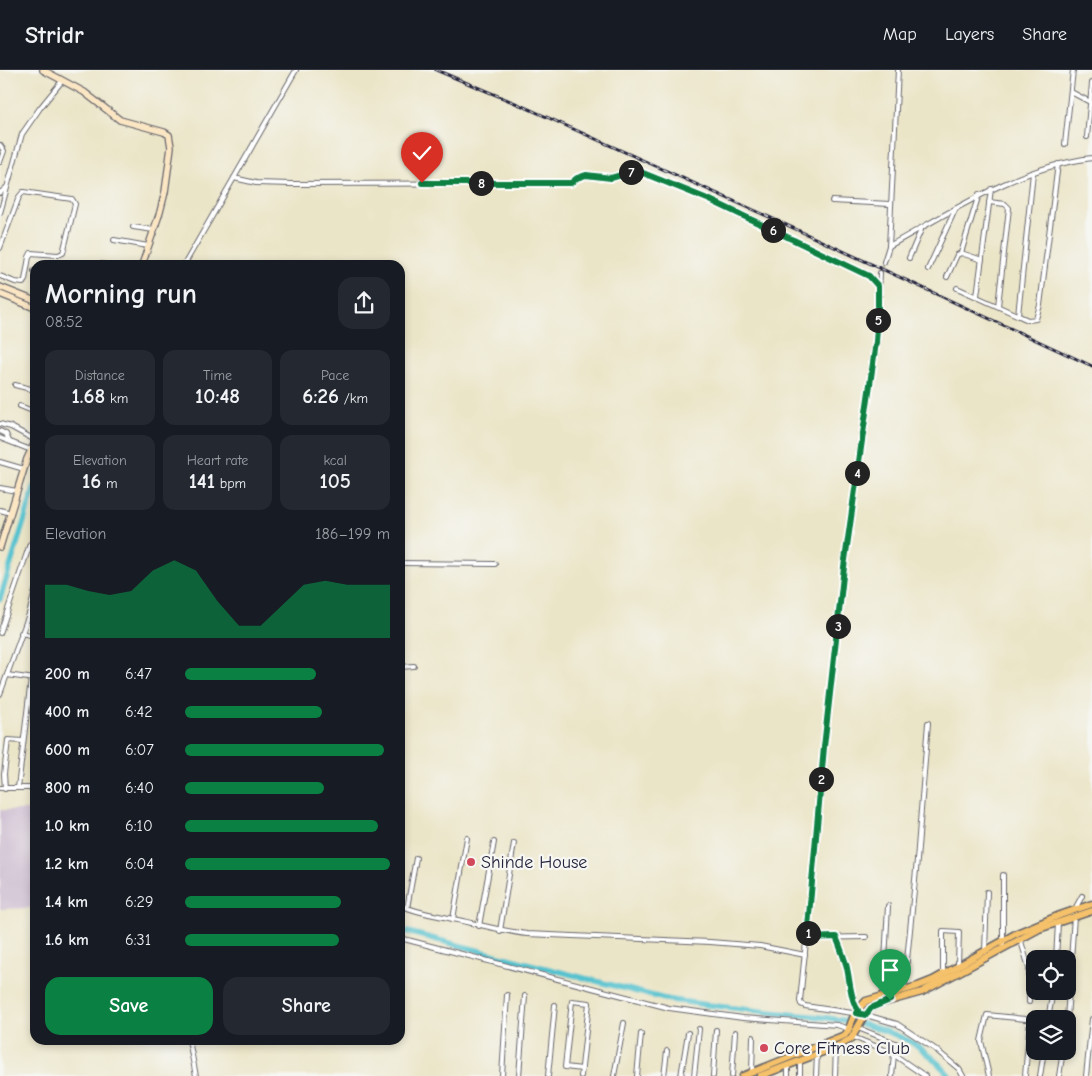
<!DOCTYPE html>
<html lang="en">
<head>
<meta charset="utf-8">
<style>
	:root { --surface:#171b24; --page:#242831; --text:#f1f3f6; --muted:#9ea1a6; --line:#363941; --accent:#0b8043 }
	body { margin:0; font-family:"Comic Neue",sans-serif; background:var(--page); color:var(--text); height:100vh; display:flex; flex-direction:column; font-size:19px; white-space:nowrap }
	* { box-sizing:border-box; margin:0 }
	p { font-size:16px; color:var(--muted) }
	.icon { flex:none; width:28px; height:28px; fill:none; stroke:currentColor; stroke-width:2; stroke-linecap:round; stroke-linejoin:round }
	.map { position:relative; flex:1; overflow:hidden }
	.details { position:absolute; left:30px; top:190px; width:375px; height:785px; display:flex; flex-direction:column; background:var(--surface); border-radius:15px; box-shadow:0 2px 8px #0003 }
	.details>* { flex:none }
	.controls { position:absolute; left:1026px; top:880px; display:grid; gap:10px }
	.controls a { display:grid; place-items:center; width:50px; height:50px; border-radius:10px; background:var(--surface); box-shadow:0 2px 8px #0003; font-size:25px }
	.pin { position:absolute; display:grid; place-items:center; width:42px; height:42px; color:#fff; margin:-51px -21px; border-radius:50% 50% 50% 0; rotate:-45deg; box-shadow:0 0 5px #0007 }
	.pin .icon { rotate:45deg }
	.km { position:absolute; width:25px; height:25px; margin:-12px; border-radius:50%; background:#222; color:#fff; font-size:14px; line-height:25px; text-align:center }
	.round { display:grid; place-items:center; flex:none; width:52px; height:52px; border-radius:15px; background:var(--page) }
	.summary { display:flex; align-items:center; justify-content:space-between; height:85px; padding:0 15px }
	h1 { font-size:28px; font-weight:700; line-height:38px }
	.figures { display:grid; grid-template-columns:repeat(3,1fr); gap:8px; height:85px; padding:5px 15px }
	.figures div { display:grid; align-content:center; border-radius:12px; background:var(--page); text-align:center }
	.figures b { font-size:21px; font-weight:700 }
	.figures small { font-size:14px; font-weight:400 }
	.figures p { font-size:14px }
	.chart { height:140px; padding:10px 15px }
	.chart p { display:flex; justify-content:space-between }
	.chart svg { width:100%; height:90px; margin-top:5px; fill:var(--accent); opacity:.7 }
	.primary-button { display:flex; gap:10px; margin-top:auto; padding:10px 15px }
	.primary-button a { flex:1; height:58px; border-radius:15px; background:var(--accent); color:#fff; font-size:20px; font-weight:700; line-height:58px; text-align:center }
	.primary-button a+a { background:var(--page); color:var(--text) }
	ul { padding:0 15px; list-style:none; font-size:16px }
	li { display:grid; grid-template-columns:80px 60px 1fr; align-items:center; height:38px }
	li i { height:12px; border-radius:6px; background:var(--accent) }
	header { display:flex; align-items:center; gap:30px; box-sizing:border-box; height:70px; padding:0 25px; background:var(--surface); border-bottom:1px solid var(--line) }
	header strong { font-size:24px }
	nav { display:flex; gap:28px; margin-inline-start:auto; font-size:18px }
	.map>svg:first-child { display:block }
</style>
</head>
<body>
<header>
<strong>Stridr</strong>
<nav><a>Map</a><a>Layers</a><a>Share</a></nav>
</header>
<div class="map">
<svg width="1092" height="1006" viewBox="0 0 1092 1006">
	<rect width="100%" height="100%" fill="#f6f6f2"/>
	<filter id="ink" filterUnits="userSpaceOnUse"><feTurbulence type="fractalNoise" baseFrequency=".02" numOctaves="2"/><feDisplacementMap in="SourceGraphic" scale="10" xChannelSelector="R" yChannelSelector="G"/><feConvolveMatrix kernelMatrix="1 2 1 2 8 2 1 2 1" color-interpolation-filters="sRGB"/></filter>
	<filter id="wash" filterUnits="userSpaceOnUse"><feTurbulence type="fractalNoise" baseFrequency=".0096" numOctaves="4" result="noise"/><feDisplacementMap in="SourceGraphic" scale="20" xChannelSelector="R" yChannelSelector="G"/><feGaussianBlur stdDeviation="1.12" result="paint"/><feColorMatrix in="noise" values="0 0 0 0 0 0 0 0 0 0 0 0 0 0 0 0 0 1.4 0 .05"/><feComposite in="paint" operator="in"/></filter>
	<g filter="url(#wash)">
		<rect width="100%" height="100%" fill="#ebe5c7"/>
		<polygon fill="#cebed1" points="0,740 35,740 35,838 0,839"/>
		<g fill="none" stroke-linecap="round" stroke-linejoin="round">
			<g stroke="#56c2cf" stroke-width="5.5">
				<polyline points="0,529 35,416"/>
				<path d="M400,860L665,929C703,935 741,939 779,943C825,947 867,950 909,971C925,979 938,993 950,1006"/>
			</g>
		</g>
	</g>
	<g filter="url(#ink)">
		<g fill="none" stroke-linecap="round" stroke-linejoin="round">
			<polyline stroke="#c3beab" stroke-width="4" stroke-dasharray="4 2" stroke-linecap="butt" points="880,203 884,192"/>
			<defs>
				<g id="street">
					<polyline points="1071,22 1090,32"/>
					<polyline points="1087,67 1092,13"/>
					<polyline points="1065,74 1073,0"/>
					<polyline points="0,75 4,81 0,92"/>
					<polyline points="234,108 256,113 291,114 570,113 577,108 586,105 611,108 635,101 643,103 710,130 869,206 877,215"/>
					<polyline points="0,123 7,117"/>
					<polyline points="832,131 890,134"/>
					<polyline points="989,132 1005,134 1009,138 998,236"/>
					<polyline points="0,143 22,64 40,38 62,11"/>
					<polyline points="133,157 154,160"/>
					<polyline points="114,170 148,176"/>
					<path d="M889,176C953,141 1017,97 1092,88"/>
					<polyline points="0,178 19,127 23,122 72,129 75,134 63,183 58,185 31,183 29,187 25,210 23,213 15,212 0,206"/>
					<polyline points="961,183 982,190"/>
					<polyline points="909,188 921,160"/>
					<polyline points="884,192 889,176 898,0"/>
					<polyline points="98,194 107,195"/>
					<polyline points="184,195 296,0"/>
					<polyline points="928,199 955,140"/>
					<polyline points="34,201 35,201"/>
					<polyline points="880,203 876,272 844,497 824,677 817,763 800,931 801,934 805,936 866,945 897,954 935,979 959,999 963,1006"/>
					<polyline points="947,207 957,185 961,183 979,124"/>
					<polyline points="957,218 1028,250 1036,249 1040,235 1058,94"/>
					<polyline points="977,226 991,119"/>
					<polyline points="1018,245 1033,103"/>
					<polyline points="15,315 35,320"/>
					<polyline points="20,336 35,342"/>
					<polyline points="0,354 11,357 35,370"/>
					<polyline points="0,361 6,364 9,371"/>
					<polyline points="0,368 31,380"/>
					<polyline points="0,392 24,399"/>
					<polyline points="0,418 17,421"/>
					<polyline points="0,440 11,443"/>
					<polyline points="400,493 495,494"/>
					<polyline points="0,563 30,474"/>
					<polyline points="21,563 35,566"/>
					<polyline points="400,597 414,596"/>
					<polyline points="7,605 35,609"/>
					<polyline points="0,624 29,544 35,521"/>
					<polyline points="0,718 35,718"/>
					<polyline points="18,718 31,609"/>
					<polyline points="5,719 4,704 8,670 23,671"/>
					<path d="M400,835C417,843 435,845 453,849C478,854 501,861 527,864L710,872L760,876L805,885"/>
					<polyline points="407,838 416,788"/>
					<polyline points="1075,839 1082,826"/>
					<polyline points="453,849 467,768"/>
					<polyline points="479,856 494,772"/>
					<polyline points="500,861 514,773"/>
					<path d="M836,867C840,876 843,885 846,894C850,907 851,931 858,940"/>
					<polyline points="400,868 669,938 743,948 837,955 849,959"/>
					<polyline points="807,868 866,867"/>
					<polyline points="1020,868 1029,898 1029,932"/>
					<polyline points="1003,873 1003,805"/>
					<polyline points="985,882 987,822"/>
					<polyline points="1056,889 1058,853"/>
					<polyline points="943,904 943,861 959,862 958,895"/>
					<polyline points="904,920 917,790 928,653"/>
					<polyline points="883,926 888,836"/>
					<polyline points="1048,949 1053,921"/>
					<polyline points="1067,949 1074,846"/>
					<polyline points="858,958 898,974"/>
					<polyline points="853,967 890,982 925,1006"/>
					<polyline points="189,970 196,1006"/>
					<polyline points="752,1003 753,967"/>
					<polyline points="502,1006 507,925"/>
					<polyline points="519,1006 525,926"/>
					<polyline points="548,1006 555,935"/>
					<polyline points="581,1006 589,933 572,931 565,997 582,999"/>
					<polyline points="614,1006 624,953"/>
					<polyline points="637,1006 641,964"/>
					<polyline points="664,1006 667,981"/>
					<polyline points="681,1006 688,963"/>
					<polyline points="694,1006 699,959"/>
					<polyline points="713,1006 716,960"/>
					<polyline points="732,1006 735,962"/>
					<polyline points="788,1006 788,996"/>
					<polyline points="800,1006 800,991"/>
					<polyline points="816,1006 817,984"/>
					<polyline points="835,1006 836,977"/>
					<polyline points="892,1006 894,984"/>
					<polyline points="989,1006 981,971 987,945 1035,950"/>
					<polyline points="1025,1006 1030,949"/>
					<polyline points="1040,1006 1044,981"/>
					<polyline points="1059,1006 1063,981"/>
					<polyline points="1086,1006 1092,949"/>
				</g>
				<g id="secondary">
					<polyline points="43,0 84,22 120,50 164,62 169,65 171,77 165,122 160,142 142,195"/>
					<polyline points="0,217 35,231"/>
					<polyline points="0,224 35,238"/>
					<polyline points="0,477 27,389 35,372"/>
				</g>
				<g id="primary">
					<polyline points="743,1006 845,965 848,961 855,943 866,931 918,916 933,910 1017,863 1060,845 1092,834"/>
					<polyline points="760,1006 836,977 851,969 863,948 871,938 879,934 922,922 1039,859 1092,841"/>
				</g>
			</defs>
			<use href="#street" stroke="#68666c" stroke-width="6"/>
			<use href="#secondary" stroke="#68666c" stroke-width="8"/>
			<use href="#primary" stroke="#68666c" stroke-width="9"/>
			<use href="#street" stroke="#fff" stroke-width="4"/>
			<use href="#secondary" stroke="#fbe6c4" stroke-width="5.5"/>
			<use href="#primary" stroke="#f5c16b" stroke-width="6"/>
			<defs>
				<polyline id="rail" points="436,0 520,35 778,151 1092,296"/>
			</defs>
			<use href="#rail" stroke="#22223b" stroke-width="3"/>
			<use href="#rail" stroke="#f6f6f2" stroke-width="1" stroke-dasharray="4" stroke-linecap="butt"/>
		</g>
	</g>
	<g fill="none" stroke-linecap="round" stroke-linejoin="round" filter="url(#ink)">
		<defs>
			<path id="route" d="M422,113H571L577,108L586,105L611,108L635,101L643,103L710,130L869,206L878,216V243L876,272L844,497L824,677L807,868L836,867C840,876 843,885 846,894C850,908 850,930 858,940L856,943L866,945L871,938L890,930"/>
		</defs>
		<use href="#route" stroke="#fff" stroke-width="10"/>
		<use href="#route" stroke="#0b8043" stroke-width="6"/>
	</g>
	<g fill="#d1495b" stroke="#f6f6f2" stroke-width="2">
		<circle cx="471" cy="792" r="5"/>
		<circle cx="764" cy="978" r="5"/>
	</g>
	<g text-anchor="middle" dominant-baseline="central" stroke-width="4.5" stroke-linejoin="round" paint-order="stroke">
		<g font-size="18" fill="#22223b" stroke="#f6f6f2" text-anchor="start">
			<text x="481" y="792">Shinde House</text>
			<text x="774" y="978">Core Fitness Club</text>
		</g>
	</g>
</svg>
<div class="controls">
<a><svg class="icon" aria-label="locate" viewBox="0 0 24 24"><circle cx="12" cy="12" r="6"/><path d="M12 2v4M12 18v4M2 12h4M18 12h4"/></svg></a>
<a><svg class="icon" aria-label="layers" viewBox="0 0 24 24"><path d="M12 4l9 5-9 5-9-5zM3 14l9 5 9-5"/></svg></a>
</div>
<div class="pin" style="left:890px;top:930px;background:#1e9e55"><svg class="icon" aria-label="arrive" viewBox="0 0 24 24"><path d="M6 21V4h12l-3 4 3 4H6"/></svg></div>
<div class="pin" style="left:422px;top:113px;background:#d93025"><svg class="icon" aria-label="check" viewBox="0 0 24 24"><path d="M5 12l5 5 9-10"/></svg></div>
<b class="km" style="left:808px;top:863px">1</b>
<b class="km" style="left:821px;top:709px">2</b>
<b class="km" style="left:838px;top:556px">3</b>
<b class="km" style="left:857px;top:403px">4</b>
<b class="km" style="left:878px;top:250px">5</b>
<b class="km" style="left:773px;top:160px">6</b>
<b class="km" style="left:631px;top:102px">7</b>
<b class="km" style="left:481px;top:113px">8</b>
<section class="details">
<div class="summary"><div><h1>Morning run</h1><p>08:52</p></div><a class="round"><svg class="icon" aria-label="share" viewBox="0 0 24 24"><path d="M12 15V3M7 8l5-5 5 5M5 13v7h14v-7"/></svg></a></div>
<div class="figures">
<div><p>Distance</p><b>1.68<small> km</small></b></div>
<div><p>Time</p><b>10:48</b></div>
<div><p>Pace</p><b>6:26<small> /km</small></b></div>
</div>
<div class="figures">
<div><p>Elevation</p><b>16<small> m</small></b></div>
<div><p>Heart rate</p><b>141<small> bpm</small></b></div>
<div><p>kcal</p><b>105</b></div>
</div>
<div class="chart"><p><span>Elevation</span>186–199 m</p>
<svg viewBox="0 0 160 44" preserveAspectRatio="none"><path d="M0 44V18L10 18L20 21L30 23L40 21L50 11L60 6L70 11L80 26L90 38L100 38L110 28L120 18L130 16L140 18L150 18L160 18V44z"/></svg>
</div>
<ul>
<li><b>200 m</b>6:47<i style="width:64%"></i></li>
<li><b>400 m</b>6:42<i style="width:67%"></i></li>
<li><b>600 m</b>6:07<i style="width:97%"></i></li>
<li><b>800 m</b>6:40<i style="width:68%"></i></li>
<li><b>1.0 km</b>6:10<i style="width:94%"></i></li>
<li><b>1.2 km</b>6:04<i style="width:100%"></i></li>
<li><b>1.4 km</b>6:29<i style="width:76%"></i></li>
<li><b>1.6 km</b>6:31<i style="width:75%"></i></li>
</ul>
<div class="primary-button"><a>Save</a><a>Share</a></div>
</section>
</div>
</body>
</html>
